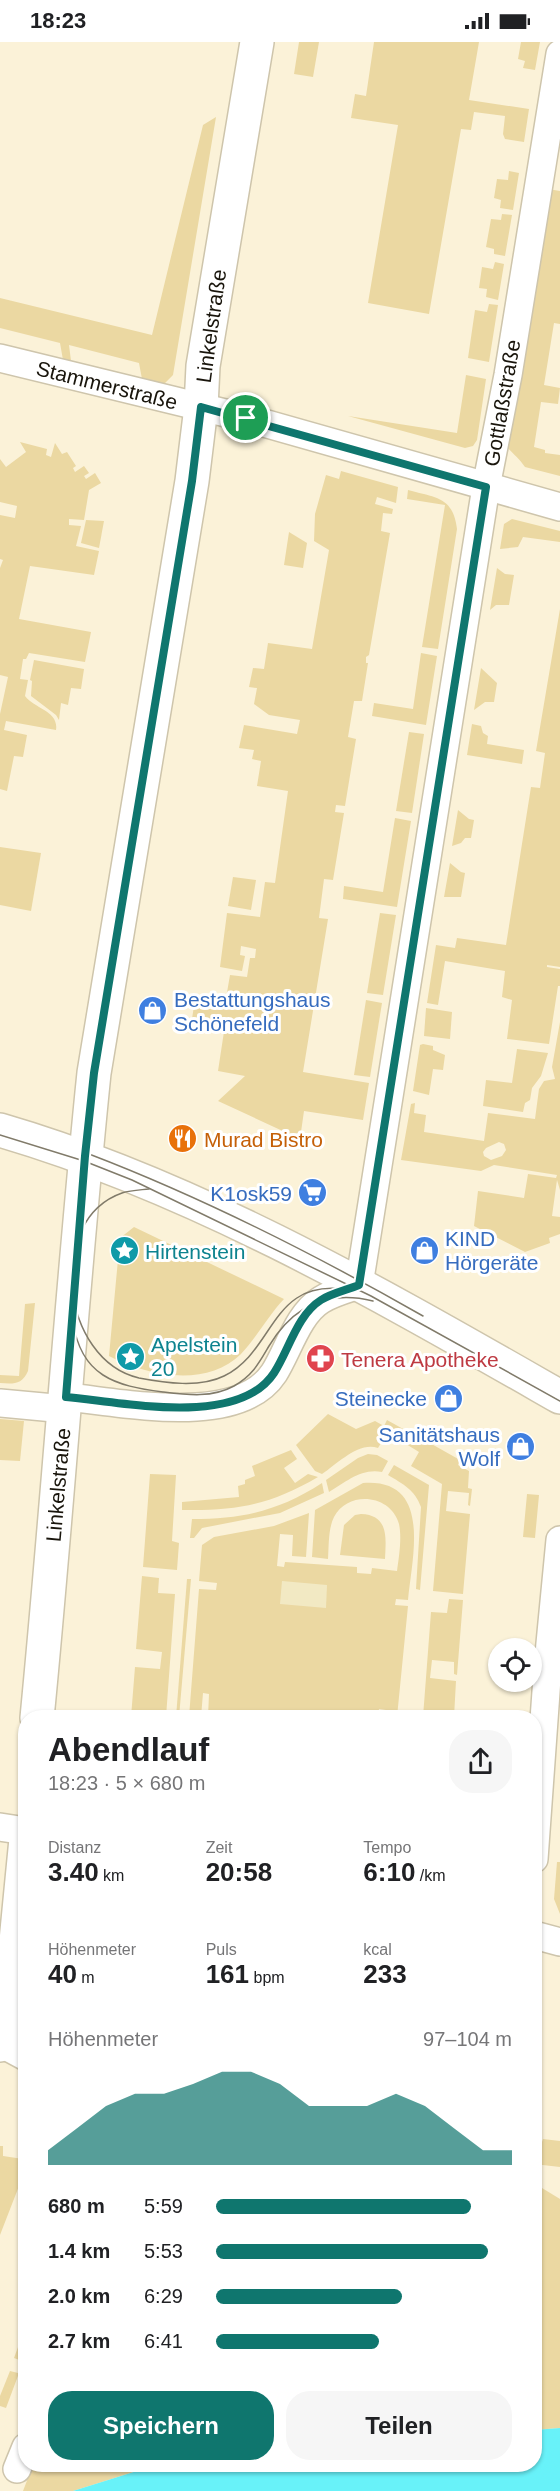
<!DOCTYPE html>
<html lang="de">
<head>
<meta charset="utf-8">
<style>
	:root { --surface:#fff; --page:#f6f6f6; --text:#202124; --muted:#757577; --accent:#0f766e }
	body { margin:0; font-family:Arial,sans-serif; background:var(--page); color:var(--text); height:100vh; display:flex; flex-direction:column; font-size:22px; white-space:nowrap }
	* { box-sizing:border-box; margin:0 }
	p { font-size:20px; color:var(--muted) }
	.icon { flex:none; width:33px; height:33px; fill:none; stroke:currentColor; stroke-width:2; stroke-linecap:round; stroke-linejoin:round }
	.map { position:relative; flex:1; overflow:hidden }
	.side { position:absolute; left:18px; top:1668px; width:524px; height:762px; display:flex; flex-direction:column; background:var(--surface); border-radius:24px; box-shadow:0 2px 4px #0004 }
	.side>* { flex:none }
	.tools { position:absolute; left:488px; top:1596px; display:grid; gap:12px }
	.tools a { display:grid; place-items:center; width:54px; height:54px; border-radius:50%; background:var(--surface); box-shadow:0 2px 4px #0004; font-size:30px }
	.pin { position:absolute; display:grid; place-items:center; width:51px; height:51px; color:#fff; margin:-26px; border:3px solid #fff; border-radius:50%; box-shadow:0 2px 6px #0007 }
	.round { display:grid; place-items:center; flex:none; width:63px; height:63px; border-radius:24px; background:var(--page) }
	.summary { display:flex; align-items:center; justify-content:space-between; height:102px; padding:0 30px }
	h1 { font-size:33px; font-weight:600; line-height:45px }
	.figures { display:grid; grid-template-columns:repeat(3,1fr); gap:9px; height:102px; padding:6px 30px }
	.figures div { display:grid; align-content:center }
	.figures b { font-size:26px; font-weight:600 }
	.figures small { font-size:16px; font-weight:400 }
	.figures p { font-size:16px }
	.chart { height:168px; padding:12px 30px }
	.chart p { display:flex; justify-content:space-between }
	.chart svg { width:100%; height:108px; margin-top:6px; fill:var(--accent); opacity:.7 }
	.cta { display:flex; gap:12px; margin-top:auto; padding:12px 30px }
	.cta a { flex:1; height:69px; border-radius:24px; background:var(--accent); color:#fff; font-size:24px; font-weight:600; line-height:69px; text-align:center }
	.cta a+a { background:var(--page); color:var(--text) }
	ul { padding:0 30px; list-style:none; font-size:20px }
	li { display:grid; grid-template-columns:96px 72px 1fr; align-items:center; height:45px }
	li i { height:15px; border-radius:8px; background:var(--accent) }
	.status { display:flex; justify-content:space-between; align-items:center; height:42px; padding:0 30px; background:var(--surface); direction:ltr }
	.status svg { height:16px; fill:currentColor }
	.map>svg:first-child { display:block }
</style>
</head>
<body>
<div class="status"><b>18:23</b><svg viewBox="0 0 49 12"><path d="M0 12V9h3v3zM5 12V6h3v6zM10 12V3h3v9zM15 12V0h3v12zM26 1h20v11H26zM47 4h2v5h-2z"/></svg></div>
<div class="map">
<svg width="560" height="2449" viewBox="0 0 560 2449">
	<rect width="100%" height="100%" fill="#fbf2d8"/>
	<g fill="#ebd8a2" fill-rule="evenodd">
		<polygon points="299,0 319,0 313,35 294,32"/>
		<polygon points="374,0 479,0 469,58 529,67 524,100 505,97 503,92 505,74 474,70 471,88 461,87 429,272 368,261 398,83 351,76 355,52 366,54"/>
		<polygon points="521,0 540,0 535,28 523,26 525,19 518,17"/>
		<polygon points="216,75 173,333 163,343 142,337 139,321 69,303 71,319 63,318 60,301 0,286 0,256 152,293 203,83"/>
		<polygon points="509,129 519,131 513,168 500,166 501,158 494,156 497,137 508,138"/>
		<path d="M548,147L560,149V282L554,281L544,343L560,346L558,362L541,360L534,405L545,408V411L560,413V434L525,425C519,416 513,412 506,404Z"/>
		<polygon points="502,172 512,173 505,214 494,212 494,207 486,205 491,177 501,178"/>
		<polygon points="495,220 504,222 498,258 486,255 487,247 479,246 482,225 493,227"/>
		<polygon points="489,262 498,263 489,320 468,316 475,268 487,270"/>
		<polygon points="466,333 486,337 477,398 473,404 465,406 348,374 457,391"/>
		<path d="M20,400L47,407L46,413L51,415L55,401L62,412L67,410L76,424L73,426L75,430L84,424L89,431L84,434L86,437L95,431L101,441L89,448L84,478L69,477V483L81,484L76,504L99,509L94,533L30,524L19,577L91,590L85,620L29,611L26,617H23L20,637L28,638L25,654C35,667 59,669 56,688L6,679L4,688L27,693L23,715L14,714L7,749L0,747V672L8,635L0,633V526L3,518L0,517V473L15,476L17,464L0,460V417L6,425L26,410Z"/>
		<polygon points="341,429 398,445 396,461 377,455 375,462 393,467 392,472 383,471 381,489 390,491 369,613 366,615 366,621 368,621 362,659 354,659 348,695 356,697 345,764 336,763 335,770 344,771 333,838 324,837 319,876 328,877 303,1030 369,1041 363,1078 304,1069 300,1097 218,1059 245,1034 218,1029 225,983 192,977 195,957 225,962 230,933 247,935 250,916 255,916 256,907 241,904 240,913 245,914 242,929 220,925 227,871 260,875 265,840 275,841 288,749 257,744 261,719 252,717 254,708 239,706 244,683 297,692 300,678 269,673 254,662 257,646 249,645 253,626 264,627 268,601 312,607 329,508 314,499 315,472 326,433 339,437"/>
		<path d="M408,448C437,456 453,455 457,487L438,607L422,605L445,463L407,457Z"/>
		<polygon points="512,477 560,489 560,500 523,495 518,505 500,507 504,482"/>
		<polygon points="86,478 104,479 99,506 81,501"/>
		<polygon points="289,490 307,501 303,526 284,523"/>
		<polygon points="497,526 505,532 514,533 509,563 496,563 490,568"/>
		<polygon points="560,567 560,925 547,923 547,925 560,927 560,944 558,944 549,1002 507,997 512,958 502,955 505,929 445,919 438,963 427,961 436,903 455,906 457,896 506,903 531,745 540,746 545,711 536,709"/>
		<polygon points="421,611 437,614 426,683 372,674 374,661 413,667"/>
		<polygon points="34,618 84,627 81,647 71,646 68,663 61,661 59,678 56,673 31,654 32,639 30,638"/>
		<polygon points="481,626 497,641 494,660 485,660 474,668"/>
		<polygon points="472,682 481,684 483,691 488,694 487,702 524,708 522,722 467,713"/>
		<polygon points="409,690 424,692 412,771 396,769"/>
		<polygon points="458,768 469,777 474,778 471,796 465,796 461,801 452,804"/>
		<polygon points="395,776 411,779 397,865 343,857 344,844 383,850"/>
		<polygon points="0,805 41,811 31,869 0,863"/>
		<polygon points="450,821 461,830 465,831 461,855 444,855"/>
		<polygon points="233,835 256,838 251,868 228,864"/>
		<polygon points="380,871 396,873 383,953 367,951"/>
		<polygon points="366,958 382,961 370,1035 354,1033"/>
		<polygon points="426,966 452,970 450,997 424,994"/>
		<path d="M560,980V1148L557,1138L552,1174L560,1175V1192L549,1196L550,1201L525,1210L474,1184L478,1149L524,1156L528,1132L556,1136L557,1133L494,1123L481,1129L401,1118L411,1062L415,1061L414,1071L426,1073L424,1090L484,1099L488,1071L535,1077L539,1047L544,1039L555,1037L552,1025ZM499,1100L504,1102L506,1108L502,1114L491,1118L484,1114L483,1110L486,1106Z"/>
		<polygon points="423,1002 433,1004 433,1008 445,1013 443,1028 433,1027 429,1053 413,1049 420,1003"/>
		<polygon points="517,1007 548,1011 541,1034 532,1046 530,1058 525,1061 523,1070 483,1064 486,1038 512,1041"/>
		<path d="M134,1185L284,1257C268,1274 257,1295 241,1312C207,1346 147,1334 109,1314L120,1196Z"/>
		<path d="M35,1261L28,1329C22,1343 13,1342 0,1341V1333L19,1334L25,1262Z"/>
		<path d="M328,1372L356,1387L375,1379L384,1384L387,1378L405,1388L400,1398L387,1391L378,1406C359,1399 337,1422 322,1432L315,1429L296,1403Z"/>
		<polygon points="0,1377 24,1379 20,1419 0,1418"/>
		<polygon points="412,1391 460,1418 458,1423 469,1429 468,1446 472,1447 470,1464 468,1463 469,1451 448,1449 446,1469 470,1472 463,1552 433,1549 442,1442 411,1424 419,1410 406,1402"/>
		<path d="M291,1408L297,1417L284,1426L295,1441L308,1432L318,1435C270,1463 237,1469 182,1468V1460L239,1455L238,1444L245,1442V1438L255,1434L252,1424Z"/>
		<path d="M368,1412L377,1413L388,1419L382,1430C361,1426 346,1440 329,1450L326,1438L358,1416Z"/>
		<path d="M394,1423L429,1443L420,1548L416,1547L421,1465C415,1448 403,1442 388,1433Z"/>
		<polygon points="150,1432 176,1433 172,1499 179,1501 177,1528 143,1525"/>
		<path d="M322,1441L324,1451L280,1471L202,1486L194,1496H190L192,1477C242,1477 279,1469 322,1441Z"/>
		<path d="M363,1441C433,1436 412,1515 408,1558L396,1557L395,1563L408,1564L397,1675H385L386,1668L379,1667L378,1676L208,1675L209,1652L203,1651L201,1675H189L199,1547L216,1548L217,1541L199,1539L202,1503L214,1495L274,1484L309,1471L306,1515L292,1514L293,1493L280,1492L277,1524L284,1525L285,1520L357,1525V1531L371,1532L372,1526L397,1529C399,1515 402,1496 399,1482C391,1452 348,1448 334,1475C328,1487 329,1504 328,1517L312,1515L315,1468Z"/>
		<polygon points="527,1452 539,1453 535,1496 523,1495"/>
		<path d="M361,1472C389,1473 386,1496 385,1517L340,1513L344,1483L355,1473Z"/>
		<polygon points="142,1534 159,1536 158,1551 175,1552 166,1675 131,1675 135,1625 160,1627 162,1610 136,1607"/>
		<polygon points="187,1537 191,1537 179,1675 176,1675"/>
		<polygon points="449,1557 463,1558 457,1633 454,1632 454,1620 432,1618 430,1636 456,1639 454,1675 423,1675 431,1570 447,1571"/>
		<polygon points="557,1820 560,1820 560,1872 554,1857"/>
		<polygon points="543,2097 560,2099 560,2125 534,2122 534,2100 542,2100"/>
		<polygon points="0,2104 3,2104 3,2114 23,2117 26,2126 0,2193"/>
		<polygon points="542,2146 560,2157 560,2386 534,2388 534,2147"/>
		<polygon points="25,2286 25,2315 6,2366 0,2364 0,2354 10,2329 18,2331 22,2319 14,2316"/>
		<polygon points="33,2423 156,2423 73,2449 23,2449"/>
	</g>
	<polygon fill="#f2e9c3" points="282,1539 327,1543 326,1566 280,1562"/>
	<polygon fill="#68f2f9" points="560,2386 560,2449 73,2449 156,2423 534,2422 534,2388"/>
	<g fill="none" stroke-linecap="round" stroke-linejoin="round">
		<defs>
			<g id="street">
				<polyline points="0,316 246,376 560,465"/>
				<path d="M66,1355C122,1360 238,1386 274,1331C288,1309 298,1272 321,1258C332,1251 347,1247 359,1243L486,445L508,333L560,12"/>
				<polyline points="0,1361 65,1367"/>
				<polyline points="0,1785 26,1789"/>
				<polyline points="534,1817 548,1622 560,1498"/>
				<polyline points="534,1893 560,1900"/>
				<polyline points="2,2002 26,2015"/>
				<polyline points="17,2427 26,2405"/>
			</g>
			<g id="secondary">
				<path d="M0,1088C196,1145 383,1254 560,1355"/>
				<path d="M37,1676C58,1461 72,1245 94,1031L192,439L201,365L203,324L257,0"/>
				<polyline points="0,2003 8,1981 26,1797"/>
			</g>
		</defs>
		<use href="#street" stroke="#cec5ac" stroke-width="30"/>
		<use href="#secondary" stroke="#cec5ac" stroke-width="36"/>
		<use href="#street" stroke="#fff" stroke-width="27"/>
		<use href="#secondary" stroke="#fff" stroke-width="33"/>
		<g stroke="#817b6a" stroke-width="1.5">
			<polyline points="0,1093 84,1119 132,1138 371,1254 560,1359"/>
			<path d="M89,1112C204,1156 316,1213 423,1274"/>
			<path d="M149,1147C140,1148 131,1148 122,1151C45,1178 61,1318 139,1336C165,1341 200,1346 224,1334C276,1309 270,1234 350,1248"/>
			<path d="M73,1280C81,1334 115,1344 163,1350C188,1353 212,1356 234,1344C253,1333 259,1321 269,1304C293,1264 328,1248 373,1259"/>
		</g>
	</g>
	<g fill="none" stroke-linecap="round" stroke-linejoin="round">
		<defs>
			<path id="route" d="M201,365L486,445L359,1243C347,1248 332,1251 321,1258C297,1273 289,1308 274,1331C238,1386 122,1360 66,1355L85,1114L94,1031L192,439Z"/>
		</defs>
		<use href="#route" stroke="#fff" stroke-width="12"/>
		<use href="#route" stroke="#0f766e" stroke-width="8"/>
	</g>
	<defs>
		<symbol id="shop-disc" viewBox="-11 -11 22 22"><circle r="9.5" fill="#3f7fe0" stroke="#fff"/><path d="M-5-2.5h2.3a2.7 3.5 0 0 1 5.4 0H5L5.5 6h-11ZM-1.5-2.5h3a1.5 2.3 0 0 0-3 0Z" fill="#fff"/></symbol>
		<symbol id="restaurant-disc" viewBox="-11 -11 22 22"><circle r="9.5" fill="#e8710a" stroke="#fff"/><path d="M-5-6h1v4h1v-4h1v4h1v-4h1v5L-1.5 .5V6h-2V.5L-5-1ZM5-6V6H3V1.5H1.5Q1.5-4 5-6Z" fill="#fff"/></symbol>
		<symbol id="supermarket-disc" viewBox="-11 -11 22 22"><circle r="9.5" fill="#3f7fe0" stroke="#fff"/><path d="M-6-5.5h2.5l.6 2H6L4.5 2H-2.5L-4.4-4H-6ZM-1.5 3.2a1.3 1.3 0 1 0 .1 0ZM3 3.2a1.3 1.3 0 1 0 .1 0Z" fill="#fff"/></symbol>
		<symbol id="sight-disc" viewBox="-11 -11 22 22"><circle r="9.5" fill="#0f9aa8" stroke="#fff"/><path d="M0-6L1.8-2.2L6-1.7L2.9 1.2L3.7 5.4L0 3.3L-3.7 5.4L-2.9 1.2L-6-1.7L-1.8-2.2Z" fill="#fff"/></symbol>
		<symbol id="pharmacy-disc" viewBox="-11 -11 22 22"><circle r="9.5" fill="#e0444e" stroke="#fff"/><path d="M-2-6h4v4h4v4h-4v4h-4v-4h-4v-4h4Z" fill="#fff"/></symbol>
	</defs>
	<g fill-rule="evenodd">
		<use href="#shop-disc" x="136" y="952" width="33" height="33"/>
		<use href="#restaurant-disc" x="166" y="1080" width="33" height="33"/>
		<use href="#supermarket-disc" x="296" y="1134" width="33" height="33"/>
		<use href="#shop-disc" x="408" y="1192" width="33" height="33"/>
		<use href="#sight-disc" x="108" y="1192" width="33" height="33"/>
		<use href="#sight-disc" x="114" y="1298" width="33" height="33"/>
		<use href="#pharmacy-disc" x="304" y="1300" width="33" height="33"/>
		<use href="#shop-disc" x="432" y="1340" width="33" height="33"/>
		<use href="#shop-disc" x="504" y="1388" width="33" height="33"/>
	</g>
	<g text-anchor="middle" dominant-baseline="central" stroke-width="6" stroke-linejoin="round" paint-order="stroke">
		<g font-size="21" fill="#19150c" stroke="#fff">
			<text transform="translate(211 284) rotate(-82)">Linkelstraße</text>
			<text transform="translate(107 343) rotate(14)">Stammerstraße</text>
			<text transform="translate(502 361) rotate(-80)">Gottlaßstraße</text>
			<text transform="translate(58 1443) rotate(-85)">Linkelstraße</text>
		</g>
		<g font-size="21" fill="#366cbe" stroke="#fff" text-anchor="end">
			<text x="174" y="957" text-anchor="start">Bestattungshaus<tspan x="174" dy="24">Schönefeld</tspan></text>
			<text x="292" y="1151">K1osk59</text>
			<text x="445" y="1196" text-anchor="start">KIND<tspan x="445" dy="24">Hörgeräte</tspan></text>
			<text x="427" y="1356">Steinecke</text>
			<text x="500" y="1392">Sanitätshaus<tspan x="500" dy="24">Wolf</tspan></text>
		</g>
		<g font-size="21" fill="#c56008" stroke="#fff" text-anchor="start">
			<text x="204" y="1097">Murad Bistro</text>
		</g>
		<g font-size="21" fill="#0d838f" stroke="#fff" text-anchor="start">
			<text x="145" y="1209">Hirtenstein</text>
			<text x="151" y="1302">Apelstein<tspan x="151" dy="24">20</tspan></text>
		</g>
		<g font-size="21" fill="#be3a42" stroke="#fff" text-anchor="start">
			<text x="341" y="1317">Tenera Apotheke</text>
		</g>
	</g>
</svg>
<div class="tools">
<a><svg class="icon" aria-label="locate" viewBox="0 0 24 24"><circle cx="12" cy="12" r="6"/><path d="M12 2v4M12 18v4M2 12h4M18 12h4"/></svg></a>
</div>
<div class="pin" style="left:246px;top:376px;background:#1e9e55"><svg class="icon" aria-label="arrive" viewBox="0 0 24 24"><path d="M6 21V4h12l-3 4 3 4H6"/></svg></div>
<section class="side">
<div class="summary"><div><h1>Abendlauf</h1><p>18:23 · 5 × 680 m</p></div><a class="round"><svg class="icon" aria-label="share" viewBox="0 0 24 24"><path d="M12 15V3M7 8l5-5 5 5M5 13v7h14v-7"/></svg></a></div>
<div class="figures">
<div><p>Distanz</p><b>3.40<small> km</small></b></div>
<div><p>Zeit</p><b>20:58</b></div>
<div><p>Tempo</p><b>6:10<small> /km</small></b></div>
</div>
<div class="figures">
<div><p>Höhenmeter</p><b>40<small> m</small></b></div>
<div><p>Puls</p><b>161<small> bpm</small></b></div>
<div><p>kcal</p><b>233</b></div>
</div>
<div class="chart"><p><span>Höhenmeter</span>97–104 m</p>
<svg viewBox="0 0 160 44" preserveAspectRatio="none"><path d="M0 44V38L10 29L20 20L30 15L40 15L50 11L60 6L70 6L80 11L90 20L100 20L110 20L120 15L130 20L140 29L150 38L160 38V44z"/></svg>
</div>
<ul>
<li><b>680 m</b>5:59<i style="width:86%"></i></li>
<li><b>1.4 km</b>5:53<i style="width:92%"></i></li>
<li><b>2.0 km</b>6:29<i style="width:63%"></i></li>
<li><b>2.7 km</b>6:41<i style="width:55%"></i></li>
</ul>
<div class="cta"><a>Speichern</a><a>Teilen</a></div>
</section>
</div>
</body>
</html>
